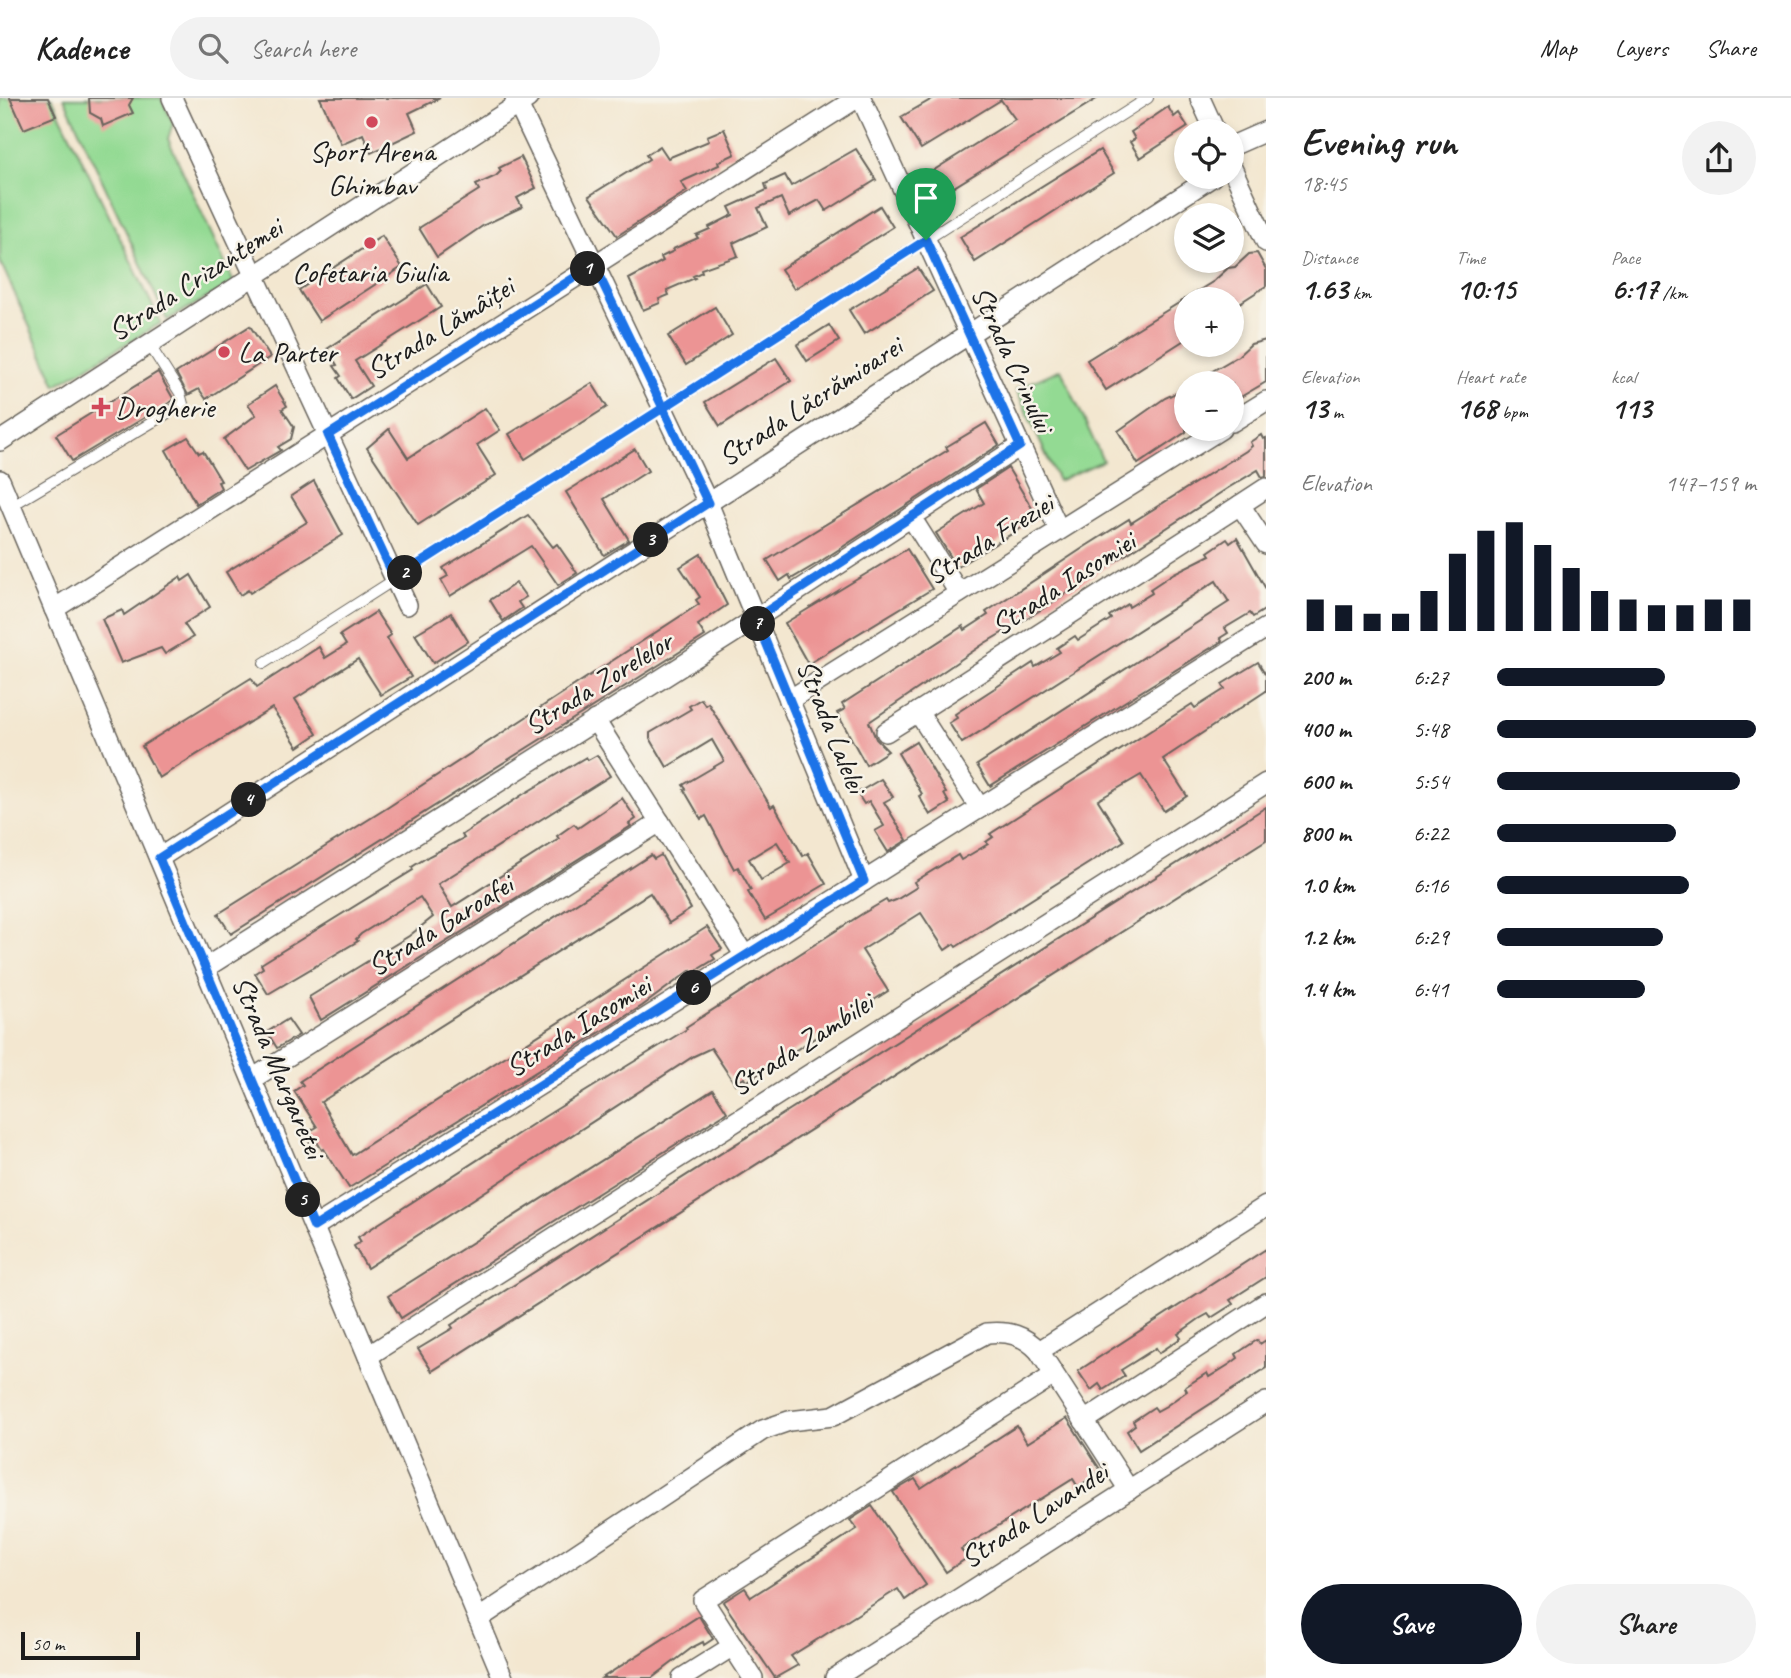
<!DOCTYPE html>
<html lang="en">
<head>
<meta charset="utf-8">
<style>
	:root { --surface:#fff; --page:#f2f2f2; --text:#222; --muted:#767676; --line:#e0e0e0; --accent:#111827 }
	body { margin:0; font-family:Caveat,sans-serif; background:var(--page); color:var(--text); height:100vh; display:flex; flex-direction:column; font-size:26px; white-space:nowrap }
	* { box-sizing:border-box; margin:0 }
	p { font-size:23px; color:var(--muted) }
	.icon { flex:none; width:38px; height:38px; fill:none; stroke:currentColor; stroke-width:2; stroke-linecap:round; stroke-linejoin:round }
	.map { position:relative; flex:1; overflow:hidden }
	.drawer { display:flex; flex-direction:column; background:var(--surface); width:525px }
	.drawer>* { flex:none }
	.fabs { position:absolute; left:1174px; top:21px; display:grid; gap:14px }
	.fabs a { display:grid; place-items:center; width:70px; height:70px; border-radius:50%; background:var(--surface); box-shadow:0 4px 10px #0003; font-size:35px }
	.scale { position:absolute; left:21px; bottom:18px; width:119px; box-sizing:border-box; padding-left:7px; border:4px solid #1c1c1c; border-top:0; font-size:19px; line-height:24px; white-space:nowrap; color:#1c1c1c; -webkit-text-stroke:5px #f7f3e8; paint-order:stroke }
	.pin { position:absolute; display:grid; place-items:center; width:60px; height:60px; color:#fff; margin:-72px -30px; border-radius:50% 50% 50% 0; rotate:-45deg; box-shadow:0 0 7px #0007 }
	.pin .icon { rotate:45deg }
	.km { position:absolute; width:35px; height:35px; margin:-18px; border-radius:50%; background:#222; color:#fff; font-size:19px; line-height:35px; text-align:center }
	.round { display:grid; place-items:center; flex:none; width:74px; height:74px; border-radius:37px; background:var(--page) }
	.summary { display:flex; align-items:center; justify-content:space-between; height:119px; padding:0 35px }
	h1 { font-size:38px; font-weight:700; line-height:52px }
	.metrics { display:grid; grid-template-columns:repeat(3,1fr); gap:10px; height:119px; padding:7px 35px }
	.metrics div { display:grid; align-content:center }
	.metrics b { font-size:30px; font-weight:700 }
	.metrics small { font-size:19px; font-weight:400 }
	.metrics p { font-size:19px }
	.chart { height:196px; padding:14px 35px }
	.chart p { display:flex; justify-content:space-between }
	.chart svg { width:100%; height:126px; margin-top:7px; stroke:var(--accent); stroke-width:6 }
	.button { display:flex; gap:14px; margin-top:auto; padding:14px 35px }
	.button a { flex:1; height:80px; border-radius:42px; background:var(--accent); color:#fff; font-size:28px; font-weight:700; line-height:80px; text-align:center }
	.button a+a { background:var(--page); color:var(--text) }
	ul { padding:0 35px; list-style:none; font-size:23px }
	li { display:grid; grid-template-columns:112px 84px 1fr; align-items:center; height:52px }
	li i { height:18px; border-radius:9px; background:var(--accent) }
	header { display:flex; align-items:center; gap:42px; box-sizing:border-box; height:98px; padding:0 35px; background:var(--surface); border-bottom:2px solid var(--line) }
	header strong { font-size:33px }
	nav { display:flex; gap:38px; margin-inline-start:auto; font-size:24px }
	.search { width:490px; height:63px; background:var(--page); display:flex; align-items:center; gap:18px; box-sizing:border-box; padding:0 24px; border-radius:38px; color:var(--muted); font-size:26px }
	main { display:flex; flex:1; min-height:0 }
	.map>svg:first-child { display:block }
</style>
</head>
<body>
<header>
<strong>Kadence</strong>
<div class="search"><svg class="icon" aria-label="search" viewBox="0 0 24 24"><circle cx="10" cy="10" r="6"/><path d="M15 15l6 6"/></svg>Search here</div>
<nav><a>Map</a><a>Layers</a><a>Share</a></nav>
</header>
<main>
<div class="map">
<svg width="1266" height="1580" viewBox="0 0 1266 1580">
	<rect width="100%" height="100%" fill="#f7f3e8"/>
	<filter id="ink" filterUnits="userSpaceOnUse"><feTurbulence type="fractalNoise" baseFrequency=".0143" numOctaves="2"/><feDisplacementMap in="SourceGraphic" scale="14" xChannelSelector="R" yChannelSelector="G"/><feConvolveMatrix kernelMatrix="1 2 1 2 8 2 1 2 1" color-interpolation-filters="sRGB"/></filter>
	<filter id="wash" filterUnits="userSpaceOnUse"><feTurbulence type="fractalNoise" baseFrequency=".00686" numOctaves="4" result="noise"/><feDisplacementMap in="SourceGraphic" scale="28" xChannelSelector="R" yChannelSelector="G"/><feGaussianBlur stdDeviation="1.57" result="paint"/><feColorMatrix in="noise" values="0 0 0 0 0 0 0 0 0 0 0 0 0 0 0 0 0 1.4 0 .05"/><feComposite in="paint" operator="in"/></filter>
	<g filter="url(#wash)">
		<rect width="100%" height="100%" fill="#f3e7d0"/>
		<g fill="#93da93" stroke="#587b58" stroke-width="2">
			<polygon points="0,0 52,0 161,225 56,287 0,163"/>
			<polygon points="64,0 161,0 173,25 168,41 234,185 167,222"/>
			<polygon points="1061,271 1103,363 1058,383 1016,291"/>
		</g>
		<g id="blocks">
			<g fill="#ec9494" fill-rule="evenodd">
				<polygon points="10,0 48,0 56,18 24,31"/>
				<polygon points="89,0 133,0 129,7 133,15 103,28 101,21 90,15"/>
				<polygon points="320,0 440,0 409,15 417,33 371,55 363,36 341,46"/>
				<polygon points="934,0 1098,0 936,100 923,79 1015,21 1001,2 921,51 901,19"/>
				<polygon points="1168,9 1174,19 1179,15 1188,29 1140,60 1130,44 1135,41 1131,34"/>
				<polygon points="724,31 735,56 718,64 719,67 681,84 687,93 617,138 589,98 649,61 646,57 660,48 668,60 709,43 707,38"/>
				<polygon points="856,51 876,82 826,113 819,102 789,118 781,100 758,110 767,129 733,145 738,158 701,171 702,174 693,178 695,180 667,192 669,197 659,201 660,205 643,212 629,181 663,163 661,159 674,153 673,151 698,140 696,137 710,131 709,129 733,117 729,109 767,92 765,86 785,77 791,88"/>
				<polygon points="1100,52 1114,75 975,164 960,139"/>
				<polygon points="521,59 536,90 517,100 522,109 484,127 437,159 419,130 479,92 476,87 496,78 501,73 499,70"/>
				<polygon points="880,108 893,129 794,191 781,171"/>
				<polygon points="382,138 402,169 319,223 299,192"/>
				<polygon points="1257,155 1266,171 1266,188 1232,210 1232,201 1186,201 1186,241 1106,292 1087,262 1214,183 1228,170 1235,169 1249,156"/>
				<polygon points="918,170 933,193 864,236 849,212"/>
				<polygon points="427,186 441,209 355,263 371,288 351,301 338,280 341,278 334,268 337,267 327,251"/>
				<polygon points="715,209 732,237 686,267 668,238"/>
				<polygon points="829,227 839,243 807,263 797,247"/>
				<polygon points="250,228 270,259 206,301 199,291 188,297 176,275"/>
				<polygon points="1266,242 1266,284 1232,304 1232,285 1192,285 1238,258 1251,246"/>
				<polygon points="776,260 791,283 720,328 705,304"/>
				<polygon points="158,274 174,302 72,363 56,337"/>
				<polygon points="592,285 607,309 525,361 509,336"/>
				<polygon points="275,288 287,308 282,311 294,329 291,341 278,349 281,352 245,373 224,341 256,317 248,306"/>
				<polygon points="1186,290 1186,334 1138,366 1118,333 1165,300"/>
				<polygon points="485,310 500,332 477,347 496,377 418,427 367,350 389,331 408,360"/>
				<polygon points="986,325 999,347 818,465 791,481 789,477 780,483 767,462 948,352 946,349"/>
				<polygon points="1261,337 1263,341 1266,340 1266,378 1262,379 1258,372 1228,390 1044,510 985,545 869,624 876,641 888,653 866,667 837,615 845,611 842,606 963,528 965,532 988,517 986,514 1086,448 1129,421 1131,425 1246,353 1252,348 1250,344"/>
				<polygon points="188,339 199,355 203,353 221,383 218,384 221,390 196,406 166,352"/>
				<polygon points="635,351 648,373 604,401 629,442 604,457 566,394"/>
				<polygon points="1008,370 1038,420 957,469 936,435 984,405 976,391"/>
				<polygon points="314,383 343,437 250,495 248,492 240,497 226,474 307,424 291,398"/>
				<polygon points="528,417 553,449 557,446 577,475 558,487 531,448 450,498 441,482 448,478 443,470"/>
				<polygon points="1237,440 1266,491 1266,511 1253,519 1250,515 1225,530 1228,535 1220,540 1222,543 990,688 977,667 1229,504 1216,483 962,645 949,625 957,620 955,616 1033,565 1035,569 1060,554 1057,550 1075,538 1078,542 1103,526 1111,521 1109,518 1128,506 1129,509 1152,495 1150,491 1174,475 1210,457 1208,454 1227,441 1230,445"/>
				<polygon points="907,451 932,491 808,566 785,525"/>
				<polygon points="701,456 727,507 698,527 705,538 231,836 218,816 387,710 699,506 696,502 700,499 680,469"/>
				<polygon points="191,477 210,509 184,526 193,539 165,556 161,550 121,565 102,521 122,512 124,517 180,479 182,483"/>
				<polygon points="516,485 526,499 518,504 522,510 503,523 490,502"/>
				<polygon points="376,514 391,537 387,540 411,579 381,597 358,561 295,601 317,636 298,649 272,610 159,680 142,648 251,580 257,589 319,549 325,560 346,547 340,537"/>
				<polygon points="451,515 468,543 433,565 415,536"/>
				<polygon points="1258,564 1266,577 1266,593 1163,661 1187,698 1164,713 1141,677 1098,702 1124,743 956,849 954,846 945,852 921,815 862,852 888,893 863,909 746,984 744,980 735,986 711,950 694,958 367,1170 354,1148 361,1144 358,1139 544,1019 687,931 686,929 862,816 886,802 888,805 896,802 917,789 914,784 958,757 961,762 988,746 986,744 993,739 990,736 1192,606 1195,610 1225,591 1222,586"/>
				<path d="M701,601L705,607L708,605L771,709L774,707L803,758L808,755L826,786L765,822L748,794L751,792L738,769L734,771L706,718L701,721L684,692L686,691L683,687L724,663L712,642L667,669L650,640V635L691,611L689,608ZM777,744L790,765L761,782L749,761Z"/>
				<polygon points="916,644 946,695 944,696 949,705 930,717 919,698 922,696 898,655"/>
				<polygon points="597,657 610,678 438,786 452,809 559,741 557,738 574,726 578,730 622,700 636,721 629,726 631,728 321,922 309,899 409,838 433,819 420,799 361,836 356,841 358,843 268,896 255,875 263,870 261,866 413,772 412,769 429,758 464,740 462,737 522,697 586,659 588,662"/>
				<polygon points="881,681 893,699 884,704 907,742 888,754 875,733 884,728 869,703 864,706 857,695"/>
				<polygon points="1266,709 1266,742 432,1273 418,1251 453,1230 451,1227"/>
				<polygon points="651,757 654,761 661,757 691,811 669,825 650,795 321,1004 352,1057 707,829 722,851 712,857 715,861 692,875 691,872 642,908 349,1090 324,1051 322,1052 317,1044 312,1048 305,1036 317,1029 294,993 303,987 300,983"/>
				<polygon points="288,921 299,937 277,950 267,934"/>
				<polygon points="713,992 727,1014 401,1220 388,1198"/>
				<polygon points="1266,1151 1266,1179 1230,1202 1233,1206 1211,1220 1208,1216 1199,1221 1178,1236 1181,1240 1159,1255 1156,1250 1137,1262 1121,1272 1125,1278 1103,1292 1099,1286 1091,1292 1078,1273"/>
				<polygon points="1257,1242 1260,1246 1266,1242 1266,1270 1139,1352 1127,1333 1135,1327 1133,1323 1154,1309 1157,1313 1166,1308 1187,1293 1185,1289 1207,1275 1209,1279 1230,1266 1238,1260 1236,1256"/>
				<polygon points="1067,1320 1101,1373 1078,1389 1073,1381 961,1451 967,1460 946,1474 893,1394 915,1381 921,1390 1017,1328 1027,1345"/>
				<polygon points="872,1408 926,1487 905,1502 898,1491 791,1558 798,1567 775,1580 723,1504 745,1490 751,1499 857,1431 850,1422"/>
				<polygon points="699,1518 713,1541 704,1547 703,1544 693,1549 652,1580 602,1580"/>
			</g>
		</g>
	</g>
	<g filter="url(#ink)">
		<use href="#blocks" fill-opacity="0" stroke="#67635b" stroke-width="2"/>
		<g fill="none" stroke-linecap="round" stroke-linejoin="round">
			<defs>
				<g id="lane">
					<polyline points="11,408 183,306 180,295 149,246"/>
					<polyline points="264,565 1148,0"/>
				</g>
				<g id="street">
					<polyline points="172,0 407,507"/>
					<polyline points="515,0 708,405 864,783"/>
					<polyline points="861,0 1059,432"/>
					<polyline points="1200,0 1215,33"/>
					<polyline points="1232,48 1266,33"/>
					<polyline points="1232,70 1266,144"/>
					<polyline points="1232,324 1266,303"/>
					<polyline points="0,343 528,0"/>
					<polyline points="0,382 503,1580"/>
					<polyline points="1240,407 1266,390"/>
					<polyline points="911,419 959,495"/>
					<polyline points="54,511 857,0"/>
					<polyline points="789,602 1221,331"/>
					<polyline points="595,622 745,858"/>
					<polyline points="886,634 918,614"/>
					<polyline points="980,710 918,614 1240,407 1266,446"/>
					<polyline points="159,760 1212,79"/>
					<polyline points="205,870 732,536 1020,348"/>
					<polyline points="252,981 660,724"/>
					<polyline points="314,1129 1266,530"/>
					<polyline points="1039,1253 1266,1108"/>
					<polyline points="368,1258 1266,685"/>
					<polyline points="1084,1323 1266,1205"/>
					<path d="M478,1521L763,1332L789,1323L833,1318L987,1235C1009,1233 1024,1237 1039,1253L1129,1392"/>
					<polyline points="682,1580 733,1548"/>
					<polyline points="753,1580 703,1502 1054,1277"/>
					<polyline points="835,1580 1266,1304"/>
				</g>
			</defs>
			<use href="#lane" stroke="#67635b" stroke-width="12"/>
			<use href="#street" stroke="#67635b" stroke-width="22"/>
			<use href="#lane" stroke="#fff" stroke-width="10"/>
			<use href="#street" stroke="#fff" stroke-width="19"/>
		</g>
	</g>
	<g fill="none" stroke-linecap="round" stroke-linejoin="round" filter="url(#ink)">
		<defs>
			<polyline id="route" points="926,142 663,310 594,167 328,337 395,481 663,310 708,405 159,760 314,1129 864,783 756,520 1020,348 926,142"/>
		</defs>
		<use href="#route" stroke="#fff" stroke-width="14"/>
		<use href="#route" stroke="#1a73e8" stroke-width="9"/>
	</g>
	<g fill="#d1495b" stroke="#f7f3e8" stroke-width="2.5">
		<circle cx="372" cy="24" r="7"/>
		<circle cx="370" cy="145" r="7"/>
		<circle cx="224" cy="254" r="7"/>
		<path d="M97.5 298.5h7v7h7v7h-7v7h-7v-7h-7v-7h7z"/>
	</g>
	<g text-anchor="middle" dominant-baseline="central" stroke-width="5" stroke-linejoin="round" paint-order="stroke">
		<g font-size="30" fill="#1c1c1c" stroke="#f7f3e8">
			<text x="372" y="53">Sport Arena<tspan x="372" dy="34">Ghimbav</tspan></text>
			<text x="370" y="174">Cofetaria Giulia</text>
			<text x="238" y="254" text-anchor="start">La Parter</text>
			<text x="115" y="309" text-anchor="start">Drogherie</text>
		</g>
		<g font-size="30" fill="#1c1c1c" stroke="#f7f3e8">
			<text transform="translate(195 181) rotate(-33)">Strada Crizantemei</text>
			<text transform="translate(440 230) rotate(-32)">Strada Lămâiței</text>
			<text transform="translate(1013 261) rotate(65)">Strada Crinului</text>
			<text transform="translate(810 303) rotate(-33)">Strada Lăcrămioarei</text>
			<text transform="translate(989 441) rotate(-32)">Strada Freziei</text>
			<text transform="translate(1063 485) rotate(-33)">Strada Iasomiei</text>
			<text transform="translate(598 585) rotate(-32)">Strada Zorelelor</text>
			<text transform="translate(832 628) rotate(68)">Strada Lalelei</text>
			<text transform="translate(440 827) rotate(-32)">Strada Garoafei</text>
			<text transform="translate(578 928) rotate(-32)">Strada Iasomiei</text>
			<text transform="translate(801 946) rotate(-33)">Strada Zambilei</text>
			<text transform="translate(279 969) rotate(67)">Strada Margaretei</text>
			<text transform="translate(1034 1417) rotate(-33)">Strada Lavandei</text>
		</g>
	</g>
</svg>
<div class="fabs">
<a><svg class="icon" aria-label="locate" viewBox="0 0 24 24"><circle cx="12" cy="12" r="6"/><path d="M12 2v4M12 18v4M2 12h4M18 12h4"/></svg></a>
<a><svg class="icon" aria-label="layers" viewBox="0 0 24 24"><path d="M12 4l9 5-9 5-9-5zM3 14l9 5 9-5"/></svg></a>
<a>+</a>
<a>−</a>
</div>
<div class="scale">50 m</div>
<div class="pin" style="left:926px;top:142px;background:#1e9e55"><svg class="icon" aria-label="arrive" viewBox="0 0 24 24"><path d="M6 21V4h12l-3 4 3 4H6"/></svg></div>
<b class="km" style="left:588px;top:171px">1</b>
<b class="km" style="left:405px;top:475px">2</b>
<b class="km" style="left:651px;top:442px">3</b>
<b class="km" style="left:249px;top:702px">4</b>
<b class="km" style="left:303px;top:1102px">5</b>
<b class="km" style="left:694px;top:890px">6</b>
<b class="km" style="left:758px;top:526px">7</b>
</div>
<section class="drawer">
<div class="summary"><div><h1>Evening run</h1><p>18:45</p></div><a class="round"><svg class="icon" aria-label="share" viewBox="0 0 24 24"><path d="M12 15V3M7 8l5-5 5 5M5 13v7h14v-7"/></svg></a></div>
<div class="metrics">
<div><p>Distance</p><b>1.63<small> km</small></b></div>
<div><p>Time</p><b>10:15</b></div>
<div><p>Pace</p><b>6:17<small> /km</small></b></div>
</div>
<div class="metrics">
<div><p>Elevation</p><b>13<small> m</small></b></div>
<div><p>Heart rate</p><b>168<small> bpm</small></b></div>
<div><p>kcal</p><b>113</b></div>
</div>
<div class="chart"><p><span>Elevation</span>147–159 m</p>
<svg viewBox="0 0 160 44" preserveAspectRatio="none"><path d="M5 44V33M15 44V35M25 44V38M35 44V38M45 44V30M55 44V17M65 44V9M75 44V6M85 44V14M95 44V22M105 44V30M115 44V33M125 44V35M135 44V35M145 44V33M155 44V33"/></svg>
</div>
<ul>
<li><b>200 m</b>6:27<i style="width:65%"></i></li>
<li><b>400 m</b>5:48<i style="width:100%"></i></li>
<li><b>600 m</b>5:54<i style="width:94%"></i></li>
<li><b>800 m</b>6:22<i style="width:69%"></i></li>
<li><b>1.0 km</b>6:16<i style="width:74%"></i></li>
<li><b>1.2 km</b>6:29<i style="width:64%"></i></li>
<li><b>1.4 km</b>6:41<i style="width:57%"></i></li>
</ul>
<div class="button"><a>Save</a><a>Share</a></div>
</section>
</main>
</body>
</html>
